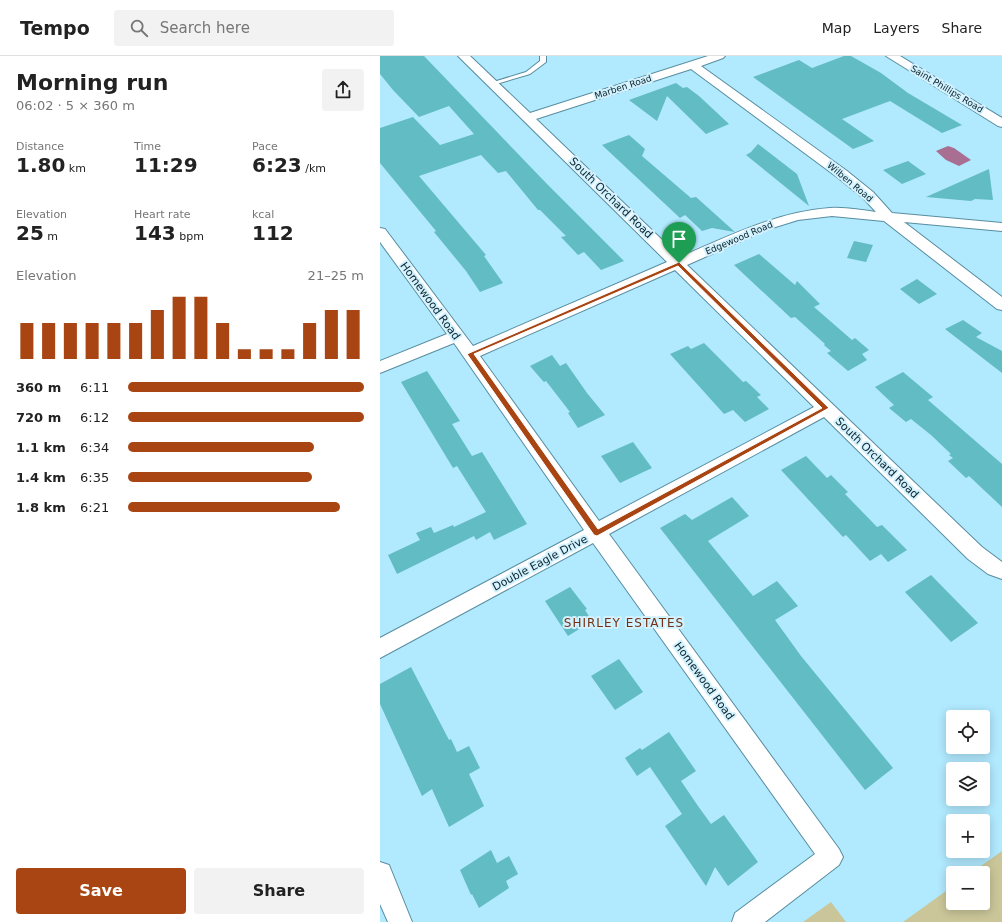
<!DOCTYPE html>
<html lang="en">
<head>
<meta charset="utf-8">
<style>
	:root { --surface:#fff; --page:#f2f2f2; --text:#222; --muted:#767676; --line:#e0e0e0; --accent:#a94512 }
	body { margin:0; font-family:"DejaVu Sans",sans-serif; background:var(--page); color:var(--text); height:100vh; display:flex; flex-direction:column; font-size:15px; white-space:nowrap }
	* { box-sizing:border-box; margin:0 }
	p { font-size:13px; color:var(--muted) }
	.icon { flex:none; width:22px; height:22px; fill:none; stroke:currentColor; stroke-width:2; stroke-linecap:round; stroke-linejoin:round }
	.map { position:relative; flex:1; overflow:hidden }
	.drawer { display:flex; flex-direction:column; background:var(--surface); width:380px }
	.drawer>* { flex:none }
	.buttons { position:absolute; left:566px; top:654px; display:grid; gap:8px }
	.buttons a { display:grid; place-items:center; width:44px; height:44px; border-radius:4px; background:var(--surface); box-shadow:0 2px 10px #0003; font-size:20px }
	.pin { position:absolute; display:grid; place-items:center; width:34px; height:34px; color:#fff; margin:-41px -17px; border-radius:50% 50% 50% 0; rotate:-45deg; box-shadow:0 0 4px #0007 }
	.pin .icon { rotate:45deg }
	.round { display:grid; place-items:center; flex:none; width:42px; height:42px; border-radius:4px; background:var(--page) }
	.headline { display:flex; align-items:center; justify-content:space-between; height:68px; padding:0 16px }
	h1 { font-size:22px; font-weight:700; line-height:30px }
	.figures { display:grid; grid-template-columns:repeat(3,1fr); gap:6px; height:68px; padding:4px 16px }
	.figures div { display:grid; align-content:center }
	.figures b { font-size:20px; font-weight:700 }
	.figures small { font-size:11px; font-weight:400 }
	.figures p { font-size:11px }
	.chart { height:112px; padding:8px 16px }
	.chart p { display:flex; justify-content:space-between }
	.chart svg { width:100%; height:72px; margin-top:4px; stroke:var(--accent); stroke-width:6 }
	.primary-button { display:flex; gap:8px; margin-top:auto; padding:8px 16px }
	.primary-button a { flex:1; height:46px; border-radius:4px; background:var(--accent); color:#fff; font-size:16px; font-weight:700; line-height:46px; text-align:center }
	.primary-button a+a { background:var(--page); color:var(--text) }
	ul { padding:0 16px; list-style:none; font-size:13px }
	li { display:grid; grid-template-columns:64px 48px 1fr; align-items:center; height:30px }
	li i { height:10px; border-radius:5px; background:var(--accent) }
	header { display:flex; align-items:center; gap:24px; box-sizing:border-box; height:56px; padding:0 20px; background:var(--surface); border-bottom:1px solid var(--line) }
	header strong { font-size:19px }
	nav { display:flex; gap:22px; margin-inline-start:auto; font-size:14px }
	.search { width:280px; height:36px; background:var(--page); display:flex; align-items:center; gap:10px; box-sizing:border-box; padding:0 14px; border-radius:4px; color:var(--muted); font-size:15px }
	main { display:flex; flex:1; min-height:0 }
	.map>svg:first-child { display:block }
</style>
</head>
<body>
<header>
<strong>Tempo</strong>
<div class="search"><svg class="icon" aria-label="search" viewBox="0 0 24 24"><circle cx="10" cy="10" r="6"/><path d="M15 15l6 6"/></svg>Search here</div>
<nav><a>Map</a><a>Layers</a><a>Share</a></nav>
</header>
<main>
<section class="drawer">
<div class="headline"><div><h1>Morning run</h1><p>06:02 · 5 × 360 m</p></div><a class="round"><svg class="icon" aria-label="share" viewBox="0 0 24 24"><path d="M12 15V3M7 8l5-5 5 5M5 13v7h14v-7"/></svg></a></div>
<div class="figures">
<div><p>Distance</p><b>1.80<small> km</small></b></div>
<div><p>Time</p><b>11:29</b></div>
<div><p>Pace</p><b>6:23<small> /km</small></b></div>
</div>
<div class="figures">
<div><p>Elevation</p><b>25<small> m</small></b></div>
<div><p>Heart rate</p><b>143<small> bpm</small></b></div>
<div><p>kcal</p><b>112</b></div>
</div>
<div class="chart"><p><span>Elevation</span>21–25 m</p>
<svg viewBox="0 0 160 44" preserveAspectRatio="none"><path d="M5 44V22M15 44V22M25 44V22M35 44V22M45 44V22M55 44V22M65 44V14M75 44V6M85 44V6M95 44V22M105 44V38M115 44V38M125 44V38M135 44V22M145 44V14M155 44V14"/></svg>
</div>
<ul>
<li><b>360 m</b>6:11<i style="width:100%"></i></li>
<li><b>720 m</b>6:12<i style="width:100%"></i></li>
<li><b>1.1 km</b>6:34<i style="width:79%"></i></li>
<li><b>1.4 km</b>6:35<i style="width:78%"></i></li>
<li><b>1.8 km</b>6:21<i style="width:90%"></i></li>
</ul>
<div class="primary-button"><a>Save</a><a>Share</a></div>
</section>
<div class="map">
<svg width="622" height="866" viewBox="0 0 622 866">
	<rect width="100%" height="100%" fill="#b1e9fe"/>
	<g fill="#cac699">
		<polygon points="622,795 622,866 523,866 573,830 573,847 603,847 603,817 591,817"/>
		<polygon points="451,846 466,866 423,866"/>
	</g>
	<polygon fill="#a96f92" points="568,90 574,92 591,104 579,110 566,104 556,95"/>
	<g fill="#62bcc4">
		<polygon points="0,0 44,0 167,128 244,205 221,214 204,196 198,199 181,181 186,180 160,154 158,154 126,115 118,117 101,99 39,120 106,199 104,200 123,227 100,236 86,215 54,176 56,175 0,107 0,72 33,61 60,89 94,78 69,50 39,61 13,34 0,18"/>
		<polygon points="464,0 471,0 501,17 528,37 582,69 562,77 510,45 462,63 494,85 473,93 373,21 419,4 432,12"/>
		<polygon points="296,27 303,32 307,31 319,40 349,68 326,78 287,40 277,65 249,44"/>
		<polygon points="249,79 265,93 262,100 311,142 316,141 355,176 332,172 322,175 305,159 300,162 222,89"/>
		<polygon points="378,88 417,118 429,150 366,99 371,96"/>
		<polygon points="528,105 546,118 522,128 503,114"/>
		<polygon points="609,113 613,144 595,143 591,145 546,141"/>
		<polygon points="474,185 493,189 486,206 467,202"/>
		<polygon points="379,198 415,229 417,225 440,248 434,251 472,284 475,282 489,294 482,298 487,304 468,315 447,297 451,295 444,289 445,288 415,261 411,262 354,209"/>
		<polygon points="537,223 557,238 539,248 520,233"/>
		<polygon points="583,264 602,277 596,281 622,295 622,317 565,273"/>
		<polygon points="324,287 363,326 366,325 381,339 377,341 389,353 365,366 353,354 344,358 290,298 308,290 311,293"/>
		<polygon points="172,299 180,310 186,307 207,337 225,359 198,372 188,357 190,356 166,325 164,326 162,324 150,310"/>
		<polygon points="47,315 80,365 72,368 92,400 102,396 147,468 114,484 110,476 96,484 94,480 17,518 8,499 40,484 36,477 51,471 54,477 73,469 74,471 106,456 77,410 73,412 21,326"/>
		<polygon points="523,316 553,341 548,344 622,408 622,451 589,420 586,422 568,405 573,402 569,399 571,398 551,379 531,363 526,366 509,352 514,349 495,331"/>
		<polygon points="253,386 272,412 240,427 221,400"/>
		<polygon points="426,400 447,422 451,419 468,436 465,438 497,471 502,469 527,494 508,506 501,498 490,505 466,479 463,481 401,414"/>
		<polygon points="352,441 369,460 328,485 373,540 397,525 418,550 395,564 421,600 513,712 485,734 280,472 305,458 312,464"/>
		<polygon points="551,519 598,567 571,586 525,536"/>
		<polygon points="190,531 207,553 205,554 212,565 188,580 165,545"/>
		<polygon points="239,603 263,636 235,654 211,620"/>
		<polygon points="31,611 69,684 71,683 77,696 89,690 100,712 89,718 104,750 69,771 52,733 42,740 0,648 0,628"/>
		<polygon points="289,676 316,715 301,725 318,750 331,768 344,759 378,806 348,830 335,811 326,830 285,770 302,758 270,711 257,720 245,702 260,692 262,694"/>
		<polygon points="111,794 117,807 129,800 138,818 126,825 129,832 99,852 92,838 91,839 80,814"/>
	</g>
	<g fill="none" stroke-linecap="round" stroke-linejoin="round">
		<defs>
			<polygon id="lane" points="160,0 166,0 166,6 150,18 113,29 110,27 146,16 160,5"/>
			<g id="street">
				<path d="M78,0H90L150,57L328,0H345L343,2L321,10L467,115L493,136L512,157L622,167V175L524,166L622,241V254L617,253L504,165L452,160L418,164L386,174L307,209L602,491L622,506V523L608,518L588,503L444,361L229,478L459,793L463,801L459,809L385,866H352L355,857L435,798L213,487L0,602V582L204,474L74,287L0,317V305L67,278L0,186V172L5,173L93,290L287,206ZM311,13L457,121L483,142L496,156C481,154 465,151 450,152C396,156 349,180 300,201L156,63ZM295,214L434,351L219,465L100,300Z"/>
				<polygon points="506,0 520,0 622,62 622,71 618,70"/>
				<polygon points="0,806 9,809 32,866 8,866 0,848"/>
			</g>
		</defs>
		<use href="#lane" stroke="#588da0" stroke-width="2"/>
		<use href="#street" stroke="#588da0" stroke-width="2"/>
		<use href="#lane" fill="#fff" fill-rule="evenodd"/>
		<use href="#street" fill="#fff" fill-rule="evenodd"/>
	</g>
	<path fill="#a94512" stroke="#fff" fill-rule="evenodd" d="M299,206L449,352L217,480L214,479L87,298ZM298,210L442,352L218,473L94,298Z"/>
	<g text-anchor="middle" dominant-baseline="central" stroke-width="4" stroke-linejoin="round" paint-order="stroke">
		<g font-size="9" fill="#0d232b" stroke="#d2f2ff">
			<text transform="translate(243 31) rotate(-18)">Marben Road</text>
			<text transform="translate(567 33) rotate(31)">Saint Phillips Road</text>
			<text transform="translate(470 126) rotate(40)">Wilben Road</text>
			<text transform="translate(359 182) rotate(-23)">Edgewood Road</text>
		</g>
		<g font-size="11" fill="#0d232b" stroke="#d2f2ff">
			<text transform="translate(231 142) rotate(44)">South Orchard Road</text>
			<text transform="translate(50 245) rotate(54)">Homewood Road</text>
			<text transform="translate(497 402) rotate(44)">South Orchard Road</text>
			<text transform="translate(160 507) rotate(-28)">Double Eagle Drive</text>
			<text transform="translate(324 625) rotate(54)">Homewood Road</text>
		</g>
		<g font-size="12" letter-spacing="1" fill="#723114" stroke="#d2f2ff">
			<text x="244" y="567">SHIRLEY ESTATES</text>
		</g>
	</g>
</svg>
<div class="buttons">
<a><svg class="icon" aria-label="locate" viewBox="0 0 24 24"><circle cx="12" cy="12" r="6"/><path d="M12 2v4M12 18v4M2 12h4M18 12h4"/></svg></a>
<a><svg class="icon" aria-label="layers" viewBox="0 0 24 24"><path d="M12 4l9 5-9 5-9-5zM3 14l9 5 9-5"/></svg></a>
<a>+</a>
<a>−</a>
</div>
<div class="pin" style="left:299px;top:207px;background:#1e9e55"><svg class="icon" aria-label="arrive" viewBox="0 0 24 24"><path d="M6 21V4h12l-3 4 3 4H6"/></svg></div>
</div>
</main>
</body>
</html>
